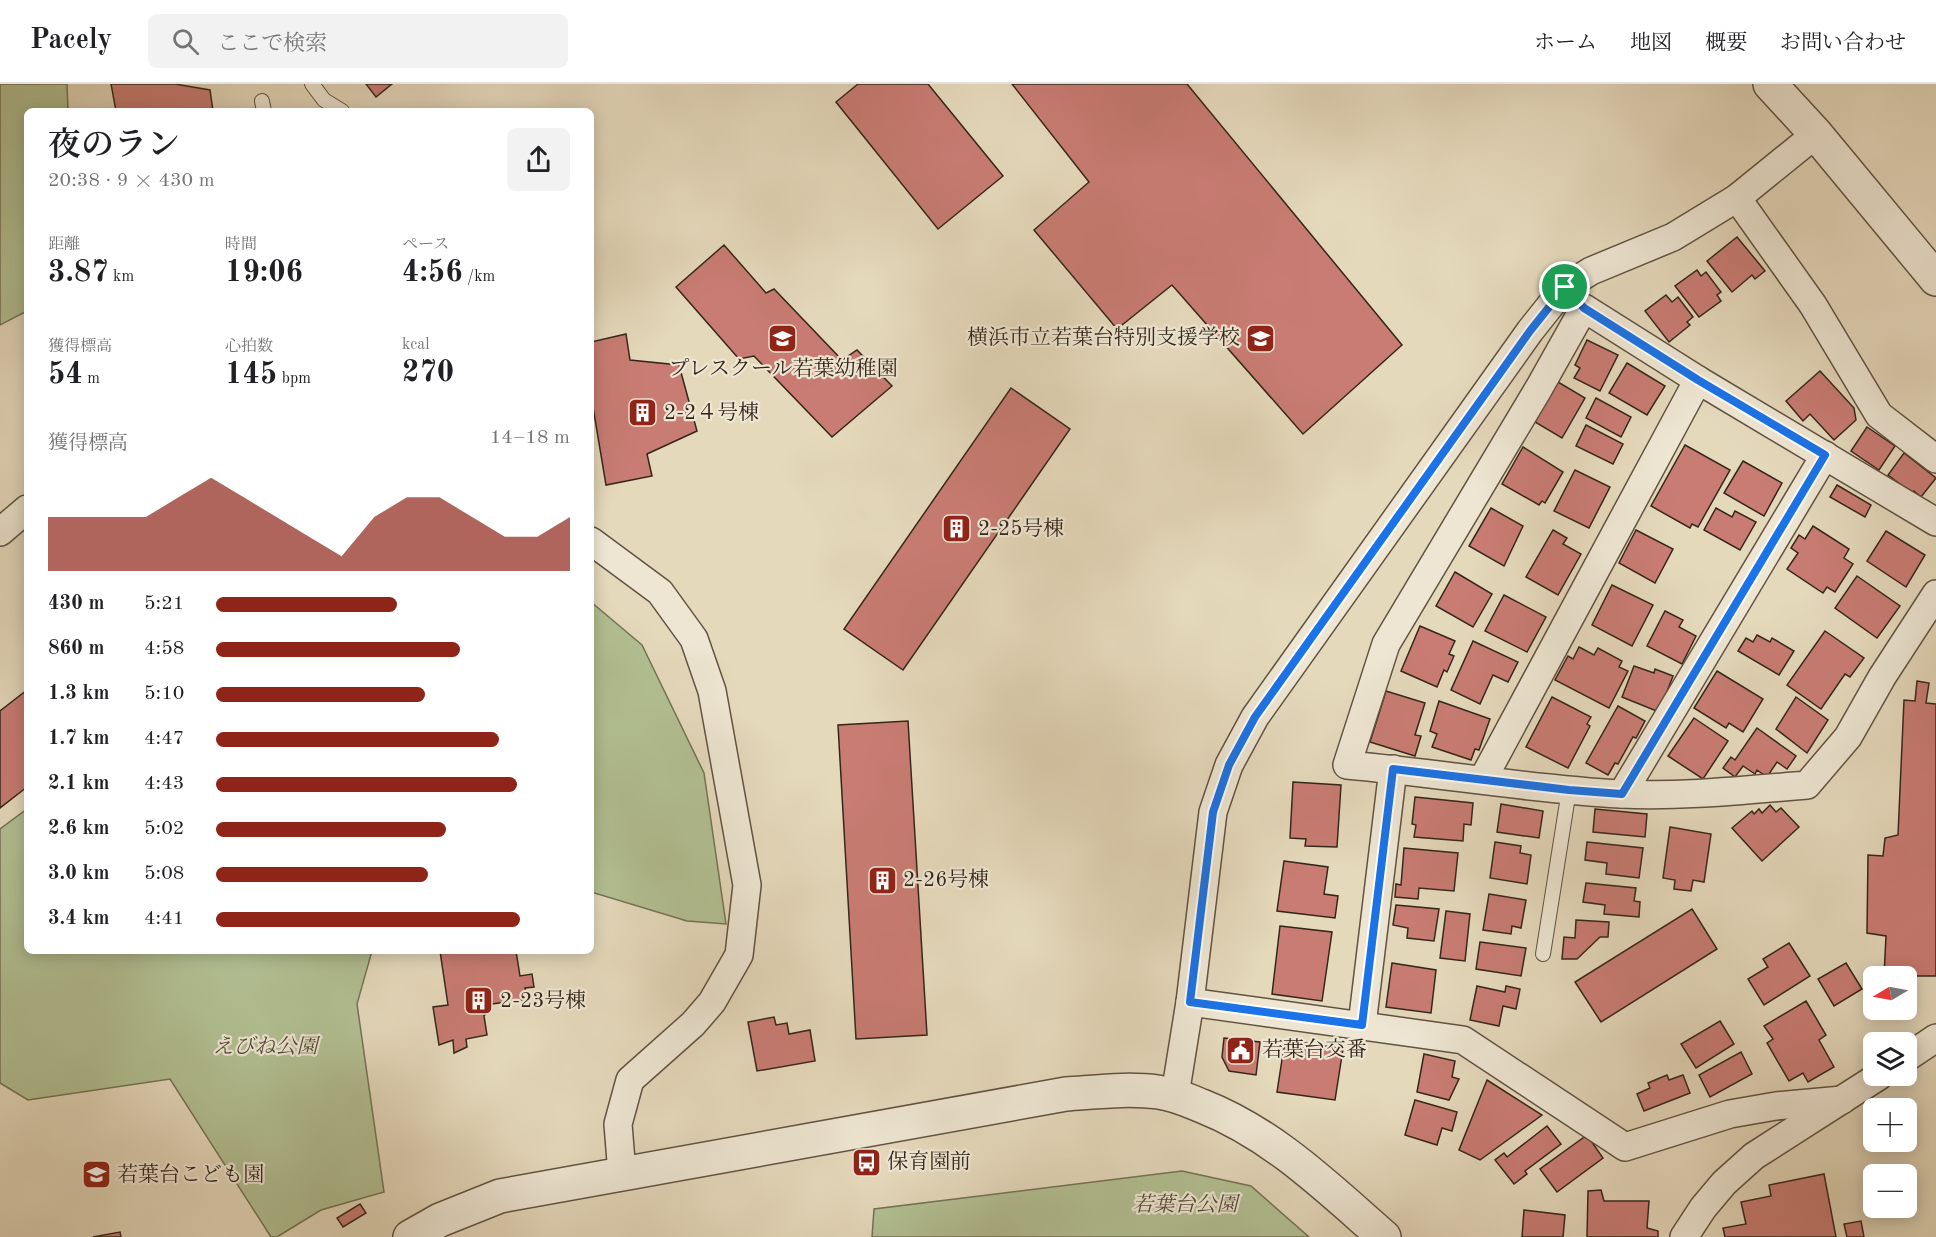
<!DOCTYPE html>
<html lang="ja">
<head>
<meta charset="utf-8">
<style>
	:root { --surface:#fff; --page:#f2f2f2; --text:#202124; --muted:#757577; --line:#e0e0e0; --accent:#8f2418 }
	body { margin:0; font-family:"Old Standard TT","Noto Serif JP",serif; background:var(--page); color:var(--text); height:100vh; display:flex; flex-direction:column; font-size:22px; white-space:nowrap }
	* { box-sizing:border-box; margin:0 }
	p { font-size:20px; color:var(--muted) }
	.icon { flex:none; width:33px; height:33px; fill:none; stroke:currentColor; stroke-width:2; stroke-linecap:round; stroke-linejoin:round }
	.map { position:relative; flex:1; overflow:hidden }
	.drawer { position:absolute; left:24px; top:24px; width:570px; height:846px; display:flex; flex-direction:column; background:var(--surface); border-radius:9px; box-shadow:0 3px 15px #0003 }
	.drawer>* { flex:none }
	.needle { width:39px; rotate:260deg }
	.fabs { position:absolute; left:1863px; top:882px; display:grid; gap:12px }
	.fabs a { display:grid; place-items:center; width:54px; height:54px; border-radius:9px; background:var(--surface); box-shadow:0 3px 15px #0003; font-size:30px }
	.pin { position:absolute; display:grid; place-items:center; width:51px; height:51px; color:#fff; margin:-26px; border:3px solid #fff; border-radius:50%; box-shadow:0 2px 6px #0007 }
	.round { display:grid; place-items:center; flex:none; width:63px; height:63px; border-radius:9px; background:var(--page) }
	.summary { display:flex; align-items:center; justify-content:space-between; height:102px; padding:0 24px }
	h1 { font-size:33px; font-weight:600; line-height:45px }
	.figures { display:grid; grid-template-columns:repeat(3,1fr); gap:9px; height:102px; padding:6px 24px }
	.figures div { display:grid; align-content:center }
	.figures b { font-size:30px; font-weight:600 }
	.figures small { font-size:16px; font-weight:400 }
	.figures p { font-size:16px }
	.chart { height:168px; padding:12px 24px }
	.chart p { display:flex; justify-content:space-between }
	.chart svg { width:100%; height:108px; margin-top:6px; fill:var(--accent); opacity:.7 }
	ul { padding:0 24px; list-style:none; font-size:20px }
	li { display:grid; grid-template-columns:96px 72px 1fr; align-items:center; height:45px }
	li i { height:15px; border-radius:8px; background:var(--accent) }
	header { display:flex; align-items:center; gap:36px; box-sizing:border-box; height:84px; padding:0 30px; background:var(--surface); border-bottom:2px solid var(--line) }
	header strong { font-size:28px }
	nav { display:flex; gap:33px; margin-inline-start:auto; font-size:21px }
	.search { width:420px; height:54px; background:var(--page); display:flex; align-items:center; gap:15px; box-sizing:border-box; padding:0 21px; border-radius:9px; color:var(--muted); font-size:22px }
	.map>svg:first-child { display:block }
</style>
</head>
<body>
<header>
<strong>Pacely</strong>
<div class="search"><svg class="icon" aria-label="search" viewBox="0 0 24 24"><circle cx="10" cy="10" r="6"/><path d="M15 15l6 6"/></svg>ここで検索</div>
<nav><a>ホーム</a><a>地図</a><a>概要</a><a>お問い合わせ</a></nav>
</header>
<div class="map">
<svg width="1936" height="1153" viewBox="0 0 1936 1153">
	<rect width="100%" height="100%" fill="#e5d9bc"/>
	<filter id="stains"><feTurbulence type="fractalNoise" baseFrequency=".00333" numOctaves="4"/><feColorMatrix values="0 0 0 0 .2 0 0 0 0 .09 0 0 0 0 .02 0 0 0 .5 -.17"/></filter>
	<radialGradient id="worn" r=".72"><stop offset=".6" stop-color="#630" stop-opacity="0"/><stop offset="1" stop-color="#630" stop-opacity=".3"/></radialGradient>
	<g fill="#b2c093" stroke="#747356" stroke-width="1.5">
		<polygon points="0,0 67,0 68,27 27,27 27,227 0,241"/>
		<polygon points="591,518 642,561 704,689 726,840 687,837 591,808"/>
		<polygon points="27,725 27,867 372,867 357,920 384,1108 321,1126 277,1153 271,1153 170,995 28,1016 0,999 0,745"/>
		<polygon points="1182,1087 1251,1102 1309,1153 872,1153 874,1125"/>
	</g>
	<g fill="#c97c74" stroke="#35261a" stroke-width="1.5">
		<polygon points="111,0 175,0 210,6 213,27 116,27"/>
		<polygon points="366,0 392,0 376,13"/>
		<polygon points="858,0 928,0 1003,92 938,145 836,18"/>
		<polygon points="1012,0 1187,0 1402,261 1303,350 1172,201 1117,245 1034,146 1089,98"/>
		<polygon points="1737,153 1765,187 1755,195 1752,191 1732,208 1707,177"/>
		<polygon points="724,161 766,209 774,205 842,276 857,266 892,302 832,353 754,272 739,275 676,203"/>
		<polygon points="1697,186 1701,192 1706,188 1721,208 1717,211 1721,217 1699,233 1675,202"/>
		<polygon points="1666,211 1672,218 1678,213 1693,233 1687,238 1690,241 1669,258 1645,227"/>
		<polygon points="626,250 630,276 679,281 697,347 647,370 652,392 606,401 591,311 591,258"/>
		<polygon points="1587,256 1618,271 1600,307 1574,294 1580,284 1575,281"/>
		<polygon points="1627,279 1665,302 1647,331 1609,309"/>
		<polygon points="1820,287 1854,324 1856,336 1834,356 1810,330 1803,337 1786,317"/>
		<polygon points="1558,298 1585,314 1562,354 1535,338"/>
		<polygon points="1011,304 1070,345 903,586 844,545"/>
		<polygon points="1596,314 1631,333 1621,353 1586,334"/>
		<polygon points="1586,341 1623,360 1613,380 1576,362"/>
		<polygon points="1867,343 1895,362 1879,386 1851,367"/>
		<polygon points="1685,361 1730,386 1698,443 1692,440 1690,444 1651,422"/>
		<polygon points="1523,363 1563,388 1545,419 1542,417 1539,421 1502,400"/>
		<polygon points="1904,369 1936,394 1921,413 1914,407 1912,409 1888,391"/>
		<polygon points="1743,377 1782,399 1764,432 1724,409"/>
		<polygon points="1575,386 1610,403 1589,444 1554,427"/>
		<polygon points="1837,401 1871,421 1865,433 1830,413"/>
		<polygon points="1491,424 1523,442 1504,482 1469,462"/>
		<polygon points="1716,424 1732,433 1735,427 1756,438 1740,466 1704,446"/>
		<polygon points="1813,442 1849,465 1844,474 1853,480 1835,508 1827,503 1823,509 1787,485 1798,469 1791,464 1799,451 1805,455"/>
		<polygon points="1553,446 1567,454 1563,460 1581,470 1558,511 1526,493"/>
		<polygon points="1636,446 1673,465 1655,499 1619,479"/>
		<polygon points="1886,447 1925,471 1906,503 1867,477"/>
		<polygon points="1455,488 1492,510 1473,543 1436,522"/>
		<polygon points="1857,492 1900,522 1877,554 1835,524"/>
		<polygon points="1612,501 1653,521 1632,562 1592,541"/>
		<polygon points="1504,511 1546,533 1527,568 1485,547"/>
		<polygon points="1665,527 1683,536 1679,543 1696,552 1682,580 1647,562"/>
		<polygon points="1420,542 1455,557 1449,570 1454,572 1447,588 1444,586 1437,603 1401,587"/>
		<polygon points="1825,547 1864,574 1850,593 1845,590 1821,625 1787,601"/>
		<polygon points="1757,551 1770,558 1772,554 1794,567 1779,591 1738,567 1746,554 1753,558"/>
		<polygon points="1473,557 1518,578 1508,598 1493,591 1480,620 1451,606"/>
		<polygon points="1579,563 1594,571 1598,564 1622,577 1619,583 1628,587 1609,624 1555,596 1568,572 1573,575"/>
		<polygon points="1634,582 1654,589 1655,585 1673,592 1659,628 1622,613"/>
		<polygon points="1717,587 1763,615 1743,648 1729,639 1726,644 1694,624"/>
		<polygon points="1917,597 1929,599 1926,619 1936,620 1936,892 1884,892 1886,852 1867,849 1868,771 1883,772 1885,754 1898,751 1904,616 1915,617"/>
		<polygon points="27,606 27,703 0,724 0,627"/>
		<polygon points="1386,607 1425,619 1415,651 1421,652 1415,672 1370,658"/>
		<polygon points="1552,613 1591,633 1587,640 1590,642 1568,684 1526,663"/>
		<polygon points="1796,613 1828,636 1807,669 1776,645"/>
		<polygon points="1439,617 1490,635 1479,666 1475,665 1471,676 1432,663 1437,650 1430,647"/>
		<polygon points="1618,622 1645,637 1636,654 1633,653 1618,680 1615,679 1608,691 1586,679"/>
		<polygon points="1694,634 1728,657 1703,695 1668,672"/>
		<polygon points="908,637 927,951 856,955 838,641"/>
		<polygon points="1757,644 1796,672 1787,685 1777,678 1767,693 1757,686 1755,690 1743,682 1735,693 1723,684 1731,673 1735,676"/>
		<polygon points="1293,698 1341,701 1337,763 1305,762 1306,755 1290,754"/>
		<polygon points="1415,713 1473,719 1471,741 1464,740 1463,757 1414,753 1416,741 1412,740"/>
		<polygon points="1501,720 1543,727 1539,754 1497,748"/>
		<polygon points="1770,721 1776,728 1781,724 1799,743 1762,777 1732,744 1752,727 1754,730 1759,725 1762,729"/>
		<polygon points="1595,725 1647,730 1645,753 1593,748"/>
		<polygon points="1670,743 1711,750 1704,798 1693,796 1691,807 1674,805 1675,796 1663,794"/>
		<polygon points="1495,758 1521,762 1520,769 1531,771 1527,800 1490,794"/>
		<polygon points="1587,758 1643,764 1639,794 1606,790 1607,779 1585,776"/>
		<polygon points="1404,764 1458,769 1454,807 1419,804 1418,815 1395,813 1396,800 1401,801"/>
		<polygon points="1284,777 1328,783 1324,810 1338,812 1335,834 1277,827"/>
		<polygon points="1586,799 1636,804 1634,817 1640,818 1639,833 1604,830 1605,821 1583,818"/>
		<polygon points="1489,810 1526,816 1521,844 1512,842 1511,850 1483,846"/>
		<polygon points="1396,821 1439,825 1434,857 1407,854 1408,844 1393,841"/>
		<polygon points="1692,825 1717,865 1601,938 1575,898"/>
		<polygon points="1446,827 1470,830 1465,877 1440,874"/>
		<polygon points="1576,836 1609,838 1608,853 1600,853 1577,875 1562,875 1564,853 1575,854"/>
		<polygon points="1280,842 1332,848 1322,917 1272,910"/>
		<polygon points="1480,858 1526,864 1521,892 1476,885"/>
		<polygon points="1789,859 1810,892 1764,921 1748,895 1768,883 1763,875"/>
		<polygon points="440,867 516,867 520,892 532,890 534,903 525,904 527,915 492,920 484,932 487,951 466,955 467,963 454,969 453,956 439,961 433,923 448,921"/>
		<polygon points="1392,879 1436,886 1431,929 1386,923"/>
		<polygon points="1846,879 1862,905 1834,922 1818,895"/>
		<polygon points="1477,902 1505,908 1506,902 1520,905 1516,925 1503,922 1499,942 1470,936"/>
		<polygon points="1806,917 1826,951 1819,956 1834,983 1808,998 1803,989 1789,997 1767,959 1773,955 1764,942"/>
		<polygon points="774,933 776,941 787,939 789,950 810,946 815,977 757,987 748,938"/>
		<polygon points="1720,937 1734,960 1696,984 1681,960"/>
		<polygon points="1224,954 1260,958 1256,991 1229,987 1222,973"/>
		<polygon points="1285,956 1343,965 1335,1016 1277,1008"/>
		<polygon points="1741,968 1752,990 1710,1013 1699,991"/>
		<polygon points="1424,970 1455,977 1452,993 1459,995 1449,1016 1417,1008"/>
		<polygon points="1667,991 1669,996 1683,991 1690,1009 1644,1027 1637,1010 1650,1004 1648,999"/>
		<polygon points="1487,996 1542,1031 1480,1076 1459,1066"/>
		<polygon points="1415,1016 1457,1028 1452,1047 1442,1044 1437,1061 1405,1051"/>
		<polygon points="1547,1042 1561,1060 1525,1087 1527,1090 1514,1100 1495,1076 1504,1069 1507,1073"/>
		<polygon points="1587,1051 1603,1074 1557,1108 1540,1085"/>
		<polygon points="1824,1090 1836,1153 1725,1153 1723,1144 1746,1140 1741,1118 1771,1112 1769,1101"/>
		<polygon points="1601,1106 1604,1117 1649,1117 1647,1144 1658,1147 1658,1153 1587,1153 1588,1107"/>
		<polygon points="360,1120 366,1129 343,1143 337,1134"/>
		<polygon points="1524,1126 1565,1131 1563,1153 1522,1153"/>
		<polygon points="1861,1137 1864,1153 1847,1153 1844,1140"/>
		<polygon points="120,1148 121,1153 93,1153"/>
	</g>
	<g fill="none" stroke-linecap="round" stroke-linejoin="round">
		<defs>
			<g id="service">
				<polyline points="312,0 324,16 342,27"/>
				<polyline points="262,17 264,27"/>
				<polyline points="1543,870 1569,706"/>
			</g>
			<g id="minor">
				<polyline points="1737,114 1813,221 1879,331 1936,375"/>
				<path d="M1936,438L1698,296L1584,224L1539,304L1386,560L1347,681C1438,689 1529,705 1620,710C1682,713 1745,706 1807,701L1848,653L1882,593L1936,510"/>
				<polyline points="0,448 27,425"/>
				<polyline points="591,457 660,508 694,555 712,607 747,801 739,871 712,918 693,940 630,996 618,1040 622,1090"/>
				<polyline points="1483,695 1698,296"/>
				<polyline points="1622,710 1825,371"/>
				<polyline points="1190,918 1463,956 1625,1063 1730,1030 1776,1022 1842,1016"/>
				<polyline points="1362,941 1393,685"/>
				<polyline points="1906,974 1936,954"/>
				<polyline points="1175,1011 1190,918 1213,728 1229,681 1255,633 1530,247 1565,203 1591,187 1673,153 1737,114 1816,50"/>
				<polyline points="1684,1153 1703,1124 1724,1099 1754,1072 1879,992"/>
			</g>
			<g id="tertiary">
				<polyline points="1770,0 1816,50 1936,195"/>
				<path d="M410,1153L440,1136L500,1112L1066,1010C1097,1008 1128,1004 1158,1008C1174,1010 1187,1016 1202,1022C1273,1050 1327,1103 1384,1153"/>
			</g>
		</defs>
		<use href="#service" stroke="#615342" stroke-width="16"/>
		<use href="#minor" stroke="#615342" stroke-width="30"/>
		<use href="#tertiary" stroke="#615342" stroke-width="36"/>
		<use href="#service" stroke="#eee6d3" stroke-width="14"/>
		<use href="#minor" stroke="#eee6d3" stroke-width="27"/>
		<use href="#tertiary" stroke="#eee6d3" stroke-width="33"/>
	</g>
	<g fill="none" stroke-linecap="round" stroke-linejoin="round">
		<defs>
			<polygon id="route" points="1565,203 1584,224 1698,296 1825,371 1622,710 1569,706 1393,685 1362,941 1190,918 1213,728 1229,681 1255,633 1530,247"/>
		</defs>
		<use href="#route" stroke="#fff" stroke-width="12"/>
		<use href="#route" stroke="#1a73e8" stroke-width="8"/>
	</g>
	<defs>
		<symbol id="school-square" viewBox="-11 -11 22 22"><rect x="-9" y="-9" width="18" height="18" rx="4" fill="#8f2418" stroke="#eee6d3"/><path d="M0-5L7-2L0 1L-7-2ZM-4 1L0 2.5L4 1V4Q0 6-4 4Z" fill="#fff"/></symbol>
		<symbol id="building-square" viewBox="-11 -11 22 22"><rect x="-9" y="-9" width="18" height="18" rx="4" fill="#8f2418" stroke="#eee6d3"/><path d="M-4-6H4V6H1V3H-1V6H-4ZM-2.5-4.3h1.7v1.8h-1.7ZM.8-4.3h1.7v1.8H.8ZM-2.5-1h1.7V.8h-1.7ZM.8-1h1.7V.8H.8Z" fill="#fff"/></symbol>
		<symbol id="civic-square" viewBox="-11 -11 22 22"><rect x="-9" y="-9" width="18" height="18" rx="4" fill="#8f2418" stroke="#eee6d3"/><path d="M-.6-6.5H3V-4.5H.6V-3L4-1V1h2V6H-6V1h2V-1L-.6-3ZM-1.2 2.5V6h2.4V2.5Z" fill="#fff"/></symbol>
		<symbol id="bus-square" viewBox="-11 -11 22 22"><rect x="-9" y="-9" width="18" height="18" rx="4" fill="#8f2418" stroke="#eee6d3"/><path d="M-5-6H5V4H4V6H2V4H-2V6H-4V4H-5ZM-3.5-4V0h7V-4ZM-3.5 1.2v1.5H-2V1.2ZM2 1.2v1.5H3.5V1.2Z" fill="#fff"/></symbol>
	</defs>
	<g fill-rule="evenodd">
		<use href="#school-square" x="766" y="238" width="33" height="33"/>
		<use href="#school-square" x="1244" y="238" width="33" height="33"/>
		<use href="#building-square" x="626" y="312" width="33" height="33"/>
		<use href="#building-square" x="940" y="428" width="33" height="33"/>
		<use href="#building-square" x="866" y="780" width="33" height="33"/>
		<use href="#building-square" x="462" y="900" width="33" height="33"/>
		<use href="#civic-square" x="1224" y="950" width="33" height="33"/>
		<use href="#bus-square" x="850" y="1062" width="33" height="33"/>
		<use href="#school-square" x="80" y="1074" width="33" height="33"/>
	</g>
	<g text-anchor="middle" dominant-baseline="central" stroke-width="4.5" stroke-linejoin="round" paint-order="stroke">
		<g font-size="21" fill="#35261a" stroke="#eee6d3" text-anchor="start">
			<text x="1240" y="254" text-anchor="end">横浜市立若葉台特別支援学校</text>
			<text x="783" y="285" text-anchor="middle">プレスクール若葉幼稚園</text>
			<text x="664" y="329">2-2４号棟</text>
			<text x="978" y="445">2-25号棟</text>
			<text x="903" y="796">2-26号棟</text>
			<text x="500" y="917">2-23号棟</text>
			<text x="1262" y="966">若葉台交番</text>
			<text x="887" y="1078">保育園前</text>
			<text x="117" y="1091">若葉台こども園</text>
		</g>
		<g font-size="21" font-style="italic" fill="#544c38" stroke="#eee6d3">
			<text x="265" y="963">えびね公園</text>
			<text x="1185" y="1121">若葉台公園</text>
		</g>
	</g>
	<rect width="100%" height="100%" filter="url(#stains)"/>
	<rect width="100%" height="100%" fill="url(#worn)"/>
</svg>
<div class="fabs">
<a><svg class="needle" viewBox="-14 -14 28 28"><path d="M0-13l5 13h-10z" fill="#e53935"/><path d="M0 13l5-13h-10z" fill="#757577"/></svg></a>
<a><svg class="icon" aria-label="layers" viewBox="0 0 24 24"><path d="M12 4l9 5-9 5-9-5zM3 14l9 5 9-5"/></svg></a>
<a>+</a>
<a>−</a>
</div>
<div class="pin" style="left:1565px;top:203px;background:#1e9e55"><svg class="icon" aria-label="arrive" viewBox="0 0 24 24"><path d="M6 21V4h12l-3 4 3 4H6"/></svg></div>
<section class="drawer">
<div class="summary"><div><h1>夜のラン</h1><p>20:38 · 9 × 430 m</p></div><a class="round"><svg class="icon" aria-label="share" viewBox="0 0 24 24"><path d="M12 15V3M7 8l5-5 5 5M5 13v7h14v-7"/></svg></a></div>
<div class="figures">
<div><p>距離</p><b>3.87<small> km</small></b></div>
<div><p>時間</p><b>19:06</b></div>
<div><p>ペース</p><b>4:56<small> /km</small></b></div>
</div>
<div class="figures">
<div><p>獲得標高</p><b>54<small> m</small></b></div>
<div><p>心拍数</p><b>145<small> bpm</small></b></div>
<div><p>kcal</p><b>270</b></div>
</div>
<div class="chart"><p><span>獲得標高</span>14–18 m</p>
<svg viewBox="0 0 160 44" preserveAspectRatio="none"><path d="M0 44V22L10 22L20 22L30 22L40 14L50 6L60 14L70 22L80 30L90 38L100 22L110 14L120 14L130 22L140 30L150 30L160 22V44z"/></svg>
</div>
<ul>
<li><b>430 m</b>5:21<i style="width:51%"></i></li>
<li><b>860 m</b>4:58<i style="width:69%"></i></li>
<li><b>1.3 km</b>5:10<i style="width:59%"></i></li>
<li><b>1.7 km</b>4:47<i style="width:80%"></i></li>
<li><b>2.1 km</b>4:43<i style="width:85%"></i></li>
<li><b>2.6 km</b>5:02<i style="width:65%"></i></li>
<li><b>3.0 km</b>5:08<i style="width:60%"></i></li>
<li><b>3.4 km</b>4:41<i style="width:86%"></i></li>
</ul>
</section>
</div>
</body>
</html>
